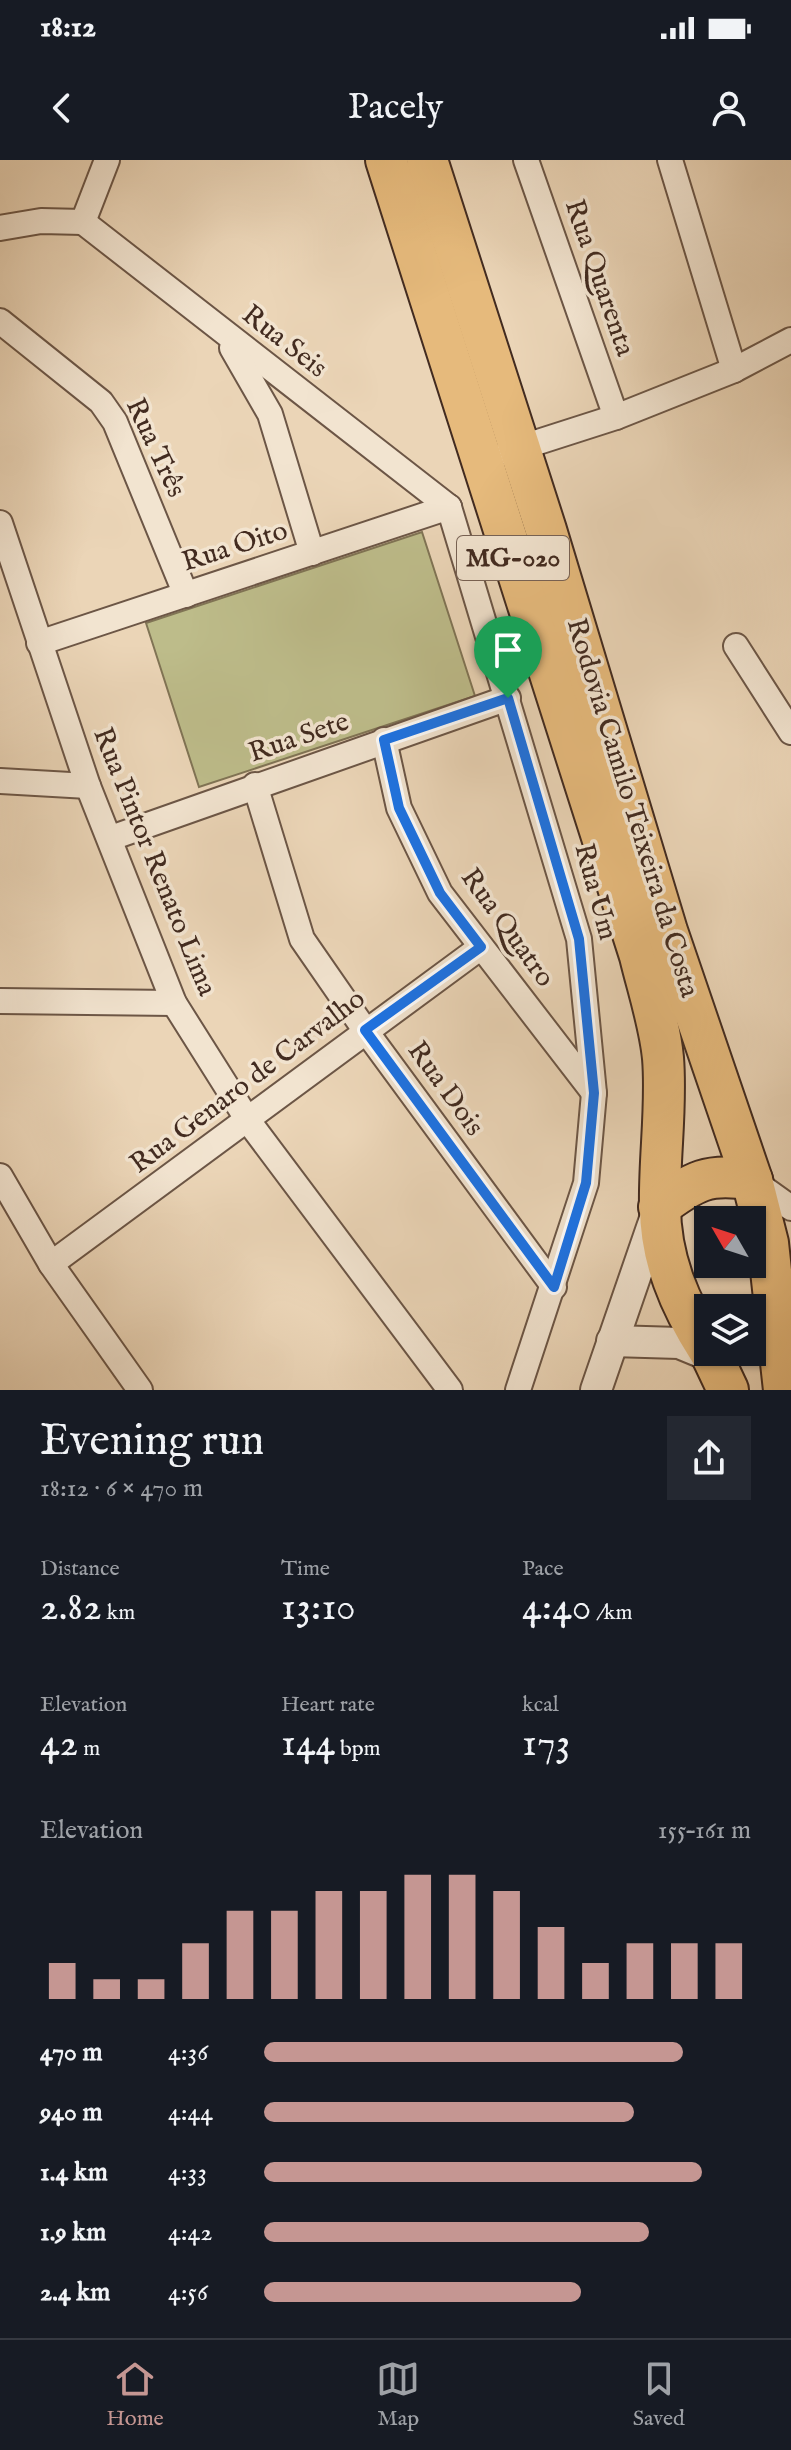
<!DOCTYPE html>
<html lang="en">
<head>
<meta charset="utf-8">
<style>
	:root { --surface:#171b24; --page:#242831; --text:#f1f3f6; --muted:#9ea1a6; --line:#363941; --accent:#c59692 }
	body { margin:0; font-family:"IM FELL English",serif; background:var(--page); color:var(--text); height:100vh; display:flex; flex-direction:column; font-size:30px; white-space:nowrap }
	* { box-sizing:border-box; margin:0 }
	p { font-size:26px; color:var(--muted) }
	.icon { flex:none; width:44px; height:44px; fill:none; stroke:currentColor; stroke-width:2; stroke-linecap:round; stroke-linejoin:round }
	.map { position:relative; height:1230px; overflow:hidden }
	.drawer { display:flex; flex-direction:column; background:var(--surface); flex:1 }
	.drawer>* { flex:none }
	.needle { width:52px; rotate:309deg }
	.buttons { position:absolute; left:694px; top:1046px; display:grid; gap:16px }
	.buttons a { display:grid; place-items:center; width:72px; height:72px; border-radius:0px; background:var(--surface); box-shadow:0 2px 6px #0004; font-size:40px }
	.pin { position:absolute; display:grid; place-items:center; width:68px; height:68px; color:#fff; margin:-82px -34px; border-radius:50% 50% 50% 0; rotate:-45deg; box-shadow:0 0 8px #0007 }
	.pin .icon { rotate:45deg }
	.round { display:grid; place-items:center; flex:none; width:84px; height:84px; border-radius:0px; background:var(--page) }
	.summary { display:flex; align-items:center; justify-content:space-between; height:136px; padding:0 40px }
	h1 { font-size:44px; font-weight:600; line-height:60px }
	.metrics { display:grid; grid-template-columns:repeat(3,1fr); gap:12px; height:136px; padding:8px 40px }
	.metrics div { display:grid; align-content:center }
	.metrics b { font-size:40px; font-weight:600 }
	.metrics small { font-size:22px; font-weight:400 }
	.metrics p { font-size:22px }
	.chart { height:224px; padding:16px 40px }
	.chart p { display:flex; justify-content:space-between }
	.chart svg { width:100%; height:144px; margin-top:8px; stroke:var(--accent); stroke-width:6 }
	ul { padding:0 40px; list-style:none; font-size:26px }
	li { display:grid; grid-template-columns:128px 96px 1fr; align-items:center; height:60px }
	li i { height:20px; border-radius:10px; background:var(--accent) }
	.status { display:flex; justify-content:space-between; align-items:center; height:56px; padding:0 40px; background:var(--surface); direction:ltr }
	.status svg { height:22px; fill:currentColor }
	header { display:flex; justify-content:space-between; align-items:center; height:104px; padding:0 40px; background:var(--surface); font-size:36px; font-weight:600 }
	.menu { display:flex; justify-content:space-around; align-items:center; height:112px; border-top:2px solid var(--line); background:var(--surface); font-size:22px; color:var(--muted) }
	.menu a { display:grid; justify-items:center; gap:4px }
	.menu .on { color:var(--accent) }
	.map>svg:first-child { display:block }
</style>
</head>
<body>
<div class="status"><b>18:12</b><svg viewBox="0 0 49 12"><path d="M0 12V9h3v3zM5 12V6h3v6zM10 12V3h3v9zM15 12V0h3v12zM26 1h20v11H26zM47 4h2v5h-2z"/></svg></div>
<header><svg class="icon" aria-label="back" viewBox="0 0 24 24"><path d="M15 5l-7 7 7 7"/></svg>Pacely<svg class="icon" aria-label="person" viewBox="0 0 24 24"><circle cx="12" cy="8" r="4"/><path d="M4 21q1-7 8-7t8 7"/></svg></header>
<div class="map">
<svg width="791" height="1230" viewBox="0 0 791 1230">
	<rect width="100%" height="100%" fill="#ebd5b7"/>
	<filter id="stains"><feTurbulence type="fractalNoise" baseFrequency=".0025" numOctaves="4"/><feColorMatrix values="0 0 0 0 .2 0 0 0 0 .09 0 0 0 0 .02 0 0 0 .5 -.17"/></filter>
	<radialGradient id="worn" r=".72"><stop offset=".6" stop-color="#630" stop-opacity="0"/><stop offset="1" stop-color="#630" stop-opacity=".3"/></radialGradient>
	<polygon fill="#bdbc8a" stroke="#807455" stroke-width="2" points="422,372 475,536 199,627 146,463"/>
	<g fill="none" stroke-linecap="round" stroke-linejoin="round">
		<defs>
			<g id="minor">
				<polyline points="526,0 616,257"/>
				<polyline points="670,0 734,210"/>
				<polyline points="83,62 449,347"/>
				<polyline points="83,62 107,0"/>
				<polyline points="0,68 41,61 83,62"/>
				<polyline points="0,161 101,242 115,262 186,435"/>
				<polyline points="232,188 270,254 312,393"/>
				<polyline points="507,292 616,257 734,210 791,180"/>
				<polyline points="449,347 579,779 594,933 586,1023 518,1230"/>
				<polyline points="0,363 88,626 174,843 249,962 450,1230"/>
				<polyline points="39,483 449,347"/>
				<polyline points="736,486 791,572"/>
				<polyline points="384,580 399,648 440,733 594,933"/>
				<polyline points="0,621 88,626"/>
				<polyline points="255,625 302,779 365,870 554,1127"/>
				<polyline points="111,678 508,538"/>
				<polyline points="0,841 174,843"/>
				<polyline points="0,1016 51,1104 140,1230"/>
				<polyline points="752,1020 791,1048"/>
				<polyline points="51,1104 481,787"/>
			</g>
			<g id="tertiary">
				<polyline points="612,1181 679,1183 713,1197"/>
				<polyline points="596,1230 657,1053"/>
			</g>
			<g id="trunk">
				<path d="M386,0L640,796C648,829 660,865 663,898C667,947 659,997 660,1046C660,1099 680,1145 708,1189"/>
				<polyline points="427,0 546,370 667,771 752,1020 768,1083 784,1230"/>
				<path d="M659,1047C694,1021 708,1012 752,1020"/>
				<polyline points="710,1192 728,1230"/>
			</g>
		</defs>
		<use href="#minor" stroke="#6c5646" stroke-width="28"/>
		<use href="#tertiary" stroke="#6c5646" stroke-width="34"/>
		<use href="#trunk" stroke="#422b20" stroke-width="44"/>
		<use href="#minor" stroke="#f2e4d0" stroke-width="24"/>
		<use href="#tertiary" stroke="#f2e4d0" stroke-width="30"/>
		<use href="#trunk" stroke="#e6ba7c" stroke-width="40"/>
	</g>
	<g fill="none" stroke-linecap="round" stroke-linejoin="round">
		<defs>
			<polygon id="route" points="508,538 579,779 594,933 586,1023 554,1127 365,870 481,787 440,733 399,648 384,580"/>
		</defs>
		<use href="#route" stroke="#fff" stroke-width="16"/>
		<use href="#route" stroke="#1a73e8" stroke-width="10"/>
	</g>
	<g text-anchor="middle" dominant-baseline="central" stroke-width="7" stroke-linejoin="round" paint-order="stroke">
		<rect fill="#f2e4d0" stroke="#776255" stroke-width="2" x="457" y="376" width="112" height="44" rx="6"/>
		<g font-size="26" font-weight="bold" fill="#422b20">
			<text x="513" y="398">MG-020</text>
		</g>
		<g font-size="28" fill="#422b20" stroke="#f2e4d0">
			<text transform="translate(599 118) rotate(71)">Rua Quarenta</text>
			<text transform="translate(284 182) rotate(38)">Rua Seis</text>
			<text transform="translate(155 288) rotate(65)">Rua Três</text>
			<text transform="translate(235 387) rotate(-18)">Rua Oito</text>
			<text transform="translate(299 578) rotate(-19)">Rua Sete</text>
			<text transform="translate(632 648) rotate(73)">Rodovia Camilo Teixeira da Costa</text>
			<text transform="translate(154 702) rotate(68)">Rua Pintor Renato Lima</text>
			<text transform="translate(595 732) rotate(75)">Rua Um</text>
			<text transform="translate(507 768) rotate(54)">Rua Quatro</text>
			<text transform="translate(248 922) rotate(-37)">Rua Genaro de Carvalho</text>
			<text transform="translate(445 929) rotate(54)">Rua Dois</text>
		</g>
	</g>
	<rect width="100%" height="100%" filter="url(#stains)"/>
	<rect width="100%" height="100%" fill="url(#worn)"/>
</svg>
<div class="buttons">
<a><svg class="needle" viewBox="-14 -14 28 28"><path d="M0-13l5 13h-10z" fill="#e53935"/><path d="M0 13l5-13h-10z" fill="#9ea1a6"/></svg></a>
<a><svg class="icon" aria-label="layers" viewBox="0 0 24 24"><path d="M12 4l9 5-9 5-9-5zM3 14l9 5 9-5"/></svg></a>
</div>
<div class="pin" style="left:508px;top:538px;background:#1e9e55"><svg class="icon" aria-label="arrive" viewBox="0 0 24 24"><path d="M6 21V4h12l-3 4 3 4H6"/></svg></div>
</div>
<section class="drawer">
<div class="summary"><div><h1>Evening run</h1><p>18:12 · 6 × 470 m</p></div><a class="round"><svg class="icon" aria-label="share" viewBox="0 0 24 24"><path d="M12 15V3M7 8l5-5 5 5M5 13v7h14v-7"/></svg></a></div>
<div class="metrics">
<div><p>Distance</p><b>2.82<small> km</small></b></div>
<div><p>Time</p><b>13:10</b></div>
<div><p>Pace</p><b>4:40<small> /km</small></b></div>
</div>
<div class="metrics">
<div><p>Elevation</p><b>42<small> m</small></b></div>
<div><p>Heart rate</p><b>144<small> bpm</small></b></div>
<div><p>kcal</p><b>173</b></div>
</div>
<div class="chart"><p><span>Elevation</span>155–161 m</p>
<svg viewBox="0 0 160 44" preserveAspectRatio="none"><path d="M5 44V33M15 44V38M25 44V38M35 44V27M45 44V17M55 44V17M65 44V11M75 44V11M85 44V6M95 44V6M105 44V11M115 44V22M125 44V33M135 44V27M145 44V27M155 44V27"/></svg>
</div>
<ul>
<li><b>470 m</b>4:36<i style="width:86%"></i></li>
<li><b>940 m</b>4:44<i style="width:76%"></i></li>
<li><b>1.4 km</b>4:33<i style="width:90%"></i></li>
<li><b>1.9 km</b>4:42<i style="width:79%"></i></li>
<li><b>2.4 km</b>4:56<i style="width:65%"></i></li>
</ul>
</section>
<nav class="menu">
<a class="on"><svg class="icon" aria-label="home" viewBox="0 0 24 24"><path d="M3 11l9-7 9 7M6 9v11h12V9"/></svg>Home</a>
<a><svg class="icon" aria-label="map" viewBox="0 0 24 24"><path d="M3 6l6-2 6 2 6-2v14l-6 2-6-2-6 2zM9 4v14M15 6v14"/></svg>Map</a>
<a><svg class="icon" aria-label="saved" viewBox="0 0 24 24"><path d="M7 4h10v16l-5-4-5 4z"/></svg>Saved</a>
</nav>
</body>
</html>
